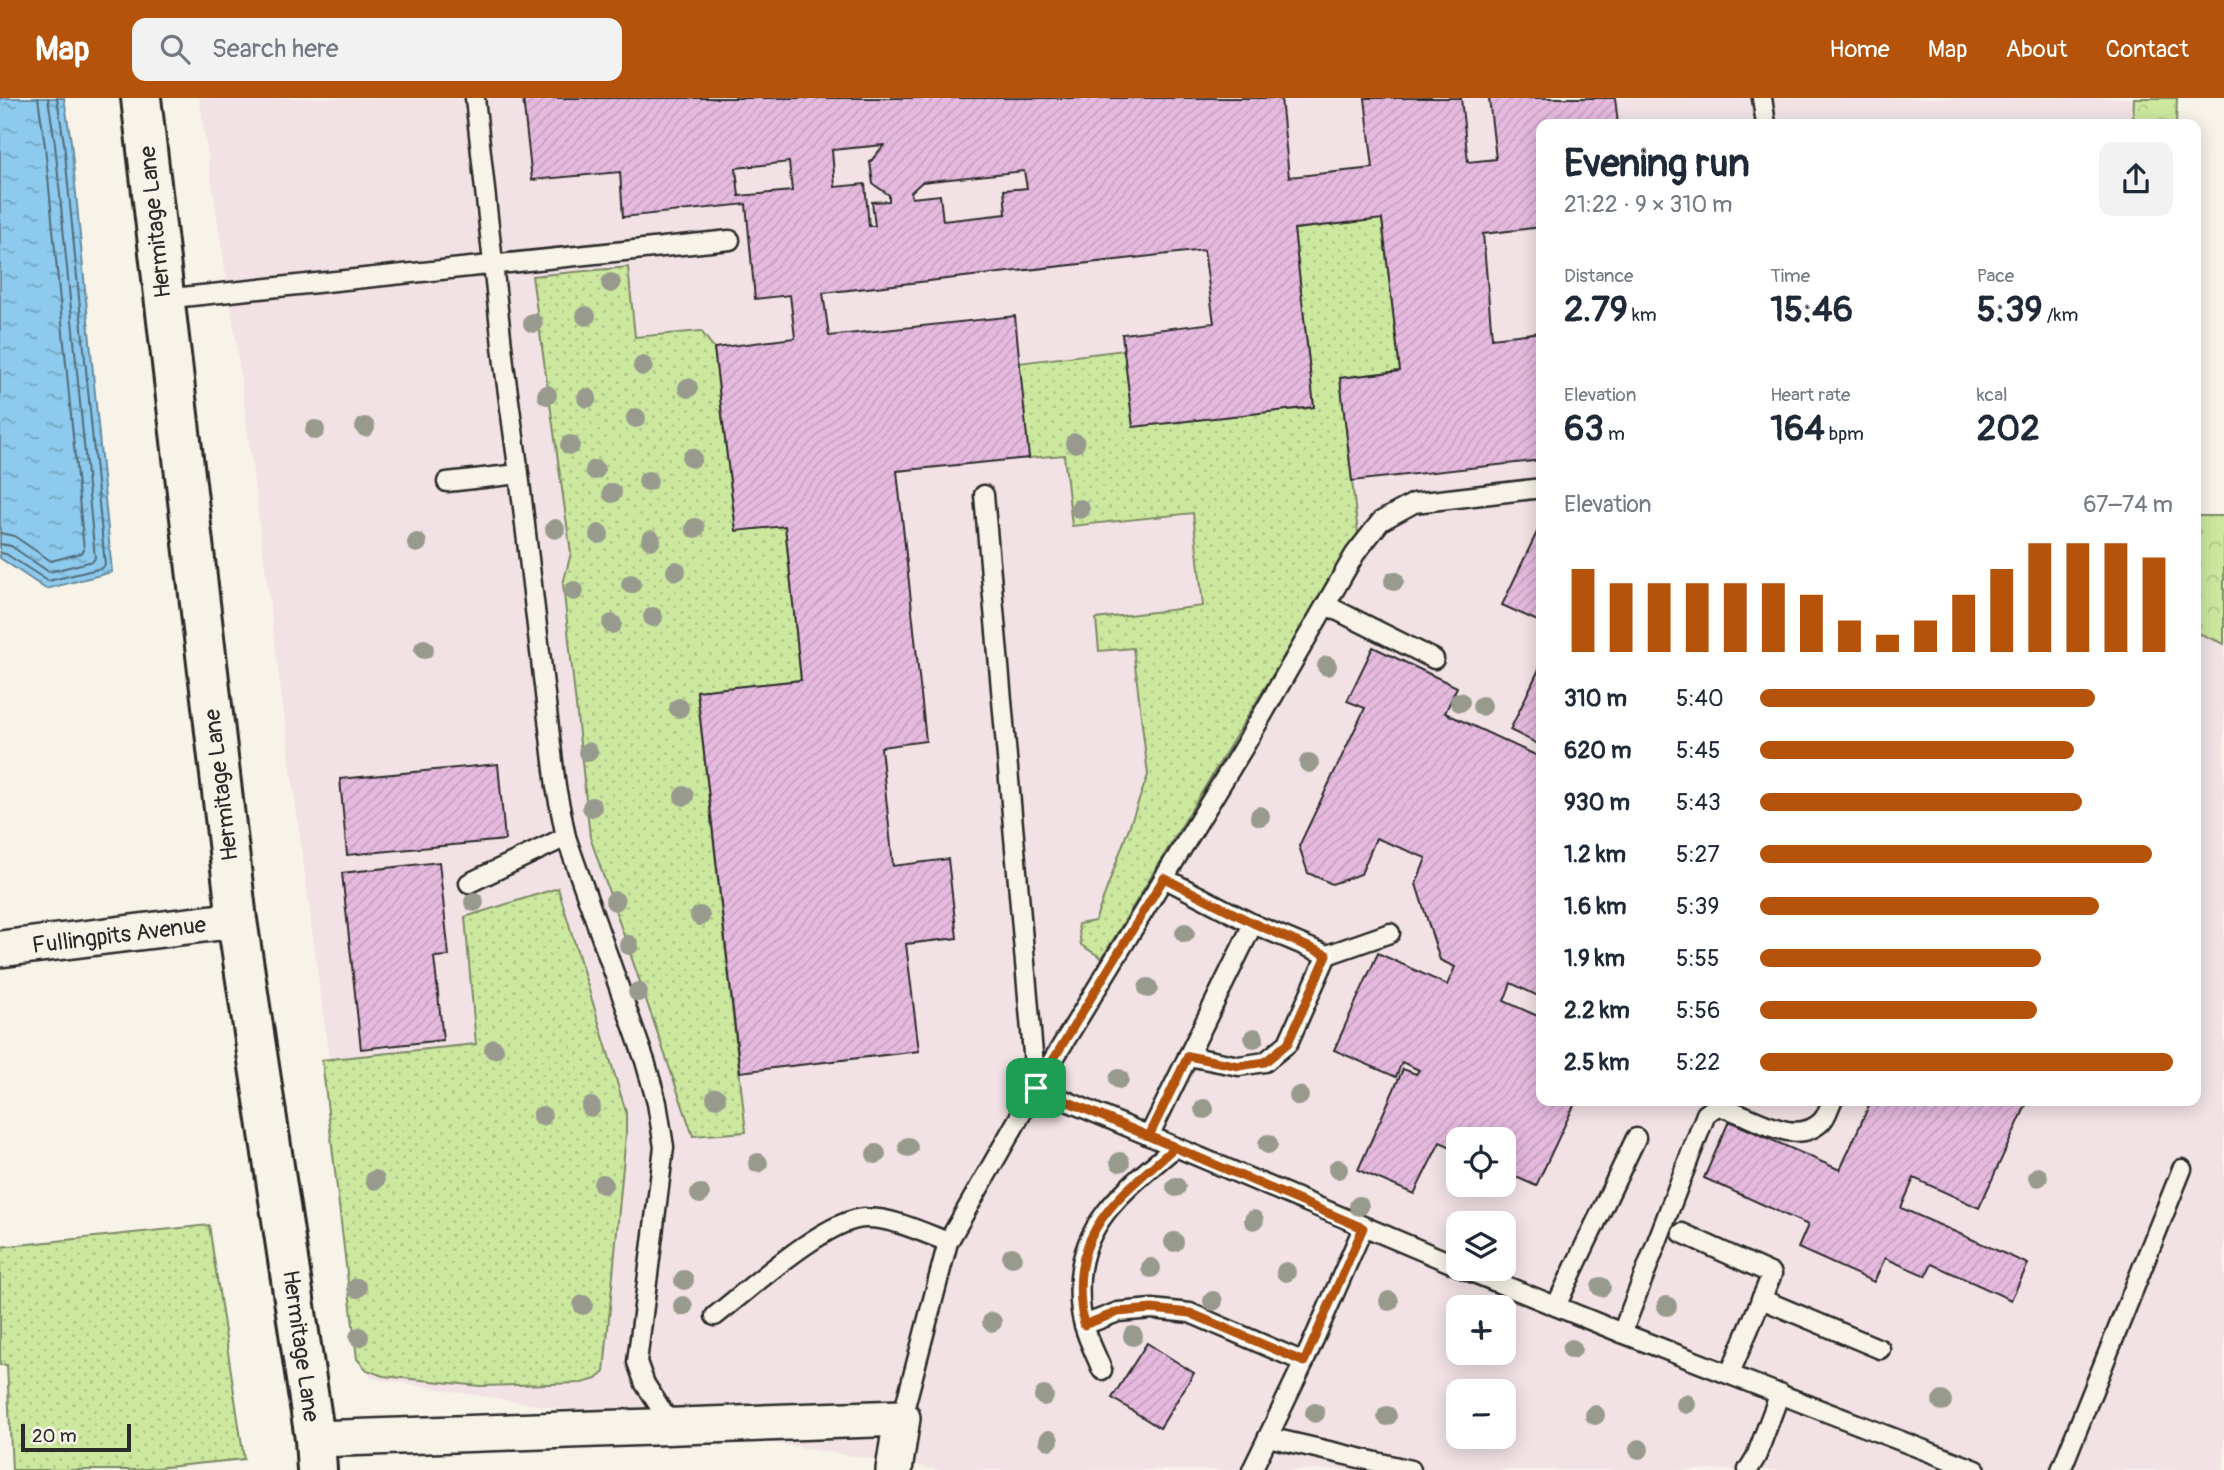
<!DOCTYPE html>
<html lang="en">
<head>
<meta charset="utf-8">
<style>
	:root { --surface:#fff; --page:#f2f2f3; --text:#1f2937; --muted:#747a83; --accent:#b45309 }
	body { margin:0; font-family:Pangolin,sans-serif; background:var(--page); color:var(--text); height:100vh; display:flex; flex-direction:column; font-size:26px; white-space:nowrap }
	* { box-sizing:border-box; margin:0 }
	p { font-size:23px; color:var(--muted) }
	.icon { flex:none; width:38px; height:38px; fill:none; stroke:currentColor; stroke-width:2; stroke-linecap:round; stroke-linejoin:round }
	.map { position:relative; flex:1; overflow:hidden }
	.drawer { position:absolute; left:1536px; top:21px; width:665px; height:987px; display:flex; flex-direction:column; background:var(--surface); border-radius:14px; box-shadow:0 4px 18px #0003 }
	.drawer>* { flex:none }
	.fabs { position:absolute; left:1446px; top:1029px; display:grid; gap:14px }
	.fabs a { display:grid; place-items:center; width:70px; height:70px; border-radius:14px; background:var(--surface); box-shadow:0 4px 18px #0003; font-size:35px }
	.scale { position:absolute; left:21px; bottom:18px; width:110px; box-sizing:border-box; padding-left:7px; border:4px solid #2b2b2b; border-top:0; font-size:19px; line-height:24px; white-space:nowrap; color:#2b2b2b; -webkit-text-stroke:5px #f7f3e8; paint-order:stroke }
	.pin { position:absolute; display:grid; place-items:center; width:60px; height:60px; color:#fff; margin:-30px; border-radius:14px; box-shadow:0 4px 10px #0006 }
	.round { display:grid; place-items:center; flex:none; width:74px; height:74px; border-radius:14px; background:var(--page) }
	.summary { display:flex; align-items:center; justify-content:space-between; height:119px; padding:0 28px }
	h1 { font-size:38px; font-weight:700; line-height:52px }
	.stats { display:grid; grid-template-columns:repeat(3,1fr); gap:10px; height:119px; padding:7px 28px }
	.stats div { display:grid; align-content:center }
	.stats b { font-size:35px; font-weight:700 }
	.stats small { font-size:19px; font-weight:400 }
	.stats p { font-size:19px }
	.chart { height:196px; padding:14px 28px }
	.chart p { display:flex; justify-content:space-between }
	.chart svg { width:100%; height:126px; margin-top:7px; stroke:var(--accent); stroke-width:6 }
	ul { padding:0 28px; list-style:none; font-size:23px }
	li { display:grid; grid-template-columns:112px 84px 1fr; align-items:center; height:52px }
	li i { height:18px; border-radius:9px; background:var(--accent) }
	header { display:flex; align-items:center; gap:42px; box-sizing:border-box; height:98px; padding:0 35px; background:var(--accent); color:#fff }
	header strong { font-size:33px }
	nav { display:flex; gap:38px; margin-inline-start:auto; font-size:24px }
	.search { width:490px; height:63px; background:var(--page); display:flex; align-items:center; gap:18px; box-sizing:border-box; padding:0 24px; border-radius:14px; color:var(--muted); font-size:26px }
	.map>svg:first-child { display:block }
</style>
</head>
<body>
<header>
<strong>Map</strong>
<div class="search"><svg class="icon" aria-label="search" viewBox="0 0 24 24"><circle cx="10" cy="10" r="6"/><path d="M15 15l6 6"/></svg>Search here</div>
<nav><a>Home</a><a>Map</a><a>About</a><a>Contact</a></nav>
</header>
<div class="map">
<svg width="2224" height="1372" viewBox="0 0 2224 1372">
	<defs>
		<pattern id="grass-dots" width="8" height="8" patternUnits="userSpaceOnUse" patternTransform="scale(1.75)"><rect width="8" height="8" fill="#cce89f"/><path d="M2 2h.1M6 6h.1" fill="none" stroke="#afc789" stroke-width="1.8" stroke-linecap="round"/></pattern>
		<pattern id="forest-crowns" width="20" height="18" patternUnits="userSpaceOnUse" patternTransform="scale(1.75)"><rect width="20" height="18" fill="#cce89f"/><path d="M2 6a3 3 0 1 1 6 0M12 15a3 3 0 1 1 6 0" fill="none" stroke="#afc789"/></pattern>
		<pattern id="water-ripples" width="26" height="14" patternUnits="userSpaceOnUse" patternTransform="scale(1.75)"><rect width="26" height="14" fill="#8dcaed"/><path d="M2 4q2-2 4 0t4 0M15 11q2-2 4 0t4 0" fill="none" stroke="#73a4c0"/></pattern>
		<pattern id="building-hatch" width="6" height="6" patternUnits="userSpaceOnUse" patternTransform="scale(1.75)"><rect width="6" height="6" fill="#e6badf"/><path d="M-1 1l2-2M0 6l6-6M5 7l2-2" fill="none" stroke="#c5a0c0"/></pattern>
	</defs>
	<rect width="100%" height="100%" fill="#f7f3e8"/>
	<filter id="ink" filterUnits="userSpaceOnUse"><feTurbulence type="fractalNoise" baseFrequency=".0143" numOctaves="2"/><feDisplacementMap in="SourceGraphic" scale="14" xChannelSelector="R" yChannelSelector="G"/><feConvolveMatrix kernelMatrix="1 2 1 2 8 2 1 2 1" color-interpolation-filters="sRGB"/></filter>
	<g filter="url(#ink)">
		<path fill="#f2e2e5" fill-rule="evenodd" d="M199,0H2164L2163,26H1542V1003H2196V534L2224,546V1372H939L370,1280L234,229ZM1458,1041H1503V1087H1458ZM1458,1125H1503V1171H1458ZM1458,1209H1503V1255H1458ZM1458,1293H1503V1339H1458Z"/>
		<g fill="url(#grass-dots)" stroke="#7c8a65" stroke-width="2">
			<polygon points="1382,121 1400,273 1340,280 1358,435 1102,860 1081,847 1078,826 1095,823 1148,677 1133,550 1099,553 1096,521 1203,508 1193,415 1072,428 1064,357 1029,360 1018,265 1124,252 1133,329 1314,309 1294,131"/>
			<polygon points="628,169 635,239 701,233 714,250 736,432 785,428 801,582 697,594 746,1034 693,1038 590,739 563,486 571,455 532,178"/>
			<polygon points="558,790 626,1014 626,1036 604,1274 596,1281 582,1285 480,1288 383,1278 367,1272 357,1261 322,962 476,946 465,819"/>
			<polygon points="209,1127 244,1361 137,1372 12,1372 7,1267 0,1267 0,1149"/>
		</g>
		<g fill="url(#forest-crowns)" stroke="#7c8a65" stroke-width="2">
			<polygon points="2134,0 2177,0 2176,26 2133,26"/>
			<polygon points="2196,418 2224,418 2224,546 2196,534"/>
		</g>
		<polygon fill="url(#water-ripples)" stroke="#668a9f" stroke-width="2" points="0,0 64,0 71,44 112,474 46,491 0,460"/>
		<g fill="none" stroke-linecap="round" stroke-linejoin="round">
			<g stroke="#526b79" stroke-width="2">
				<polyline points="0,435 14,438 51,463 81,455 84,452 45,48 38,0"/>
				<polyline points="0,446 11,448 49,474 93,463 95,460 55,46 48,0"/>
				<polyline points="0,455 6,456 48,483 102,470 105,467 64,45 57,0"/>
			</g>
		</g>
		<g fill="url(#building-hatch)" stroke="#2b2b2b" stroke-width="2" fill-rule="evenodd">
			<path d="M523,0H1281L1289,79L1373,70L1365,0H1461L1468,64L1496,61L1489,0H1615L1618,26H1542V129L1483,136L1492,240L1542,234V362L1352,383L1340,280L1400,273L1382,121L1294,131L1314,309L1133,329L1122,236L1214,225L1204,152L823,195L829,238L1015,218L1029,360L897,373L926,643L881,649L893,768L948,761L957,840L906,846L919,953L740,974L697,593L801,582L785,428L736,433L714,250L795,240L790,197L755,201L746,106L623,119L620,74L532,82ZM884,47L870,64L873,86L889,97V103L872,104L875,128H869L865,86L835,89L832,52ZM789,64L792,93L739,98L736,70ZM1024,73L1027,90L1004,92L1006,116L943,123L940,97L912,100L911,94L922,84Z"/>
			<polygon points="1539,430 1542,431 1542,525 1502,507"/>
			<polygon points="1373,549 1457,589 1445,615 1542,660 1542,900 1511,885 1504,903 1542,920 1542,1003 1576,1003 1536,1088 1503,1073 1503,1041 1458,1041 1458,1052 1440,1044 1414,1096 1358,1072 1403,971 1416,976 1419,972 1402,964 1396,979 1334,952 1378,855 1447,887 1455,869 1440,862 1416,786 1426,760 1376,740 1361,776 1332,786 1308,775 1299,748 1365,610 1347,603"/>
			<polygon points="1542,565 1542,648 1510,632"/>
			<polygon points="498,666 505,742 347,757 340,681"/>
			<polygon points="439,764 449,858 434,859 443,942 361,951 342,775"/>
			<polygon points="1871,1003 2028,1003 1979,1110 1914,1080 1901,1110 2028,1166 2011,1202 1932,1166 1926,1178 1885,1160 1874,1184 1798,1150 1808,1127 1704,1080 1729,1023 1840,1072"/>
			<polygon points="1147,1245 1194,1275 1160,1330 1112,1300"/>
		</g>
		<g fill="none" stroke-linecap="round" stroke-linejoin="round">
			<defs>
				<g id="lane">
					<polyline points="475,0 504,266 519,376 556,689 566,739 645,963 657,1005 664,1049 637,1264 645,1286 672,1328"/>
					<polyline points="1762,0 1766,26"/>
					<polyline points="163,201 730,142"/>
					<polyline points="447,384 519,376"/>
					<polyline points="984,397 1036,990 1458,1168"/>
					<polyline points="1326,507 1434,561"/>
					<polyline points="1164,780 1253,826"/>
					<polyline points="469,785 566,739"/>
					<polyline points="1188,958 1239,968 1265,964 1288,945 1327,857"/>
					<polyline points="1149,1038 1253,826 1327,857 1390,835"/>
					<polyline points="1363,1130 1304,1264 1268,1339 1411,1372"/>
					<polyline points="1682,1135 1772,1176 1730,1275"/>
					<polyline points="1464,1171 1622,1235 1976,1372"/>
					<polyline points="1761,1201 1880,1251"/>
					<polyline points="1556,1208 1636,1040"/>
					<path d="M715,1218C747,1193 828,1119 866,1120C893,1120 922,1134 948,1144"/>
					<polyline points="1084,1227 1118,1214 1152,1211 1190,1215 1304,1264"/>
					<path d="M1622,1235L1706,1016L1717,1008C1749,1014 1794,1052 1822,1023C1827,1018 1829,1009 1832,1003"/>
					<path d="M1102,1272C1096,1257 1088,1242 1084,1227C1079,1211 1079,1196 1080,1179C1085,1118 1133,1086 1175,1049"/>
					<polyline points="902,1320 948,1144 1036,990 1245,647 1355,456 1381,423 1414,405 1542,390"/>
					<polyline points="1252,1372 1268,1339"/>
					<polyline points="1748,1372 1756,1359 1780,1295"/>
					<polyline points="2061,1372 2182,1071"/>
				</g>
				<g id="street">
					<polyline points="0,851 237,822"/>
					<polyline points="315,1341 902,1320 894,1372"/>
				</g>
				<polyline id="secondary" points="141,0 237,822 315,1341 317,1372"/>
			</defs>
			<use href="#lane" stroke="#2b2b2b" stroke-width="23"/>
			<use href="#street" stroke="#2b2b2b" stroke-width="40"/>
			<use href="#secondary" stroke="#2b2b2b" stroke-width="44"/>
			<use href="#lane" stroke="#f7f3e8" stroke-width="18"/>
			<use href="#street" stroke="#f7f3e8" stroke-width="35"/>
			<use href="#secondary" stroke="#f7f3e8" stroke-width="38"/>
		</g>
		<g fill="#989a8d">
			<circle cx="611" cy="185" r="10"/>
			<circle cx="586" cy="218" r="10"/>
			<circle cx="533" cy="225" r="10"/>
			<circle cx="643" cy="268" r="10"/>
			<circle cx="688" cy="290" r="10"/>
			<circle cx="547" cy="297" r="10"/>
			<circle cx="587" cy="300" r="10"/>
			<circle cx="636" cy="320" r="10"/>
			<circle cx="365" cy="329" r="10"/>
			<circle cx="315" cy="332" r="10"/>
			<circle cx="1075" cy="345" r="10"/>
			<circle cx="570" cy="347" r="10"/>
			<circle cx="692" cy="360" r="10"/>
			<circle cx="595" cy="372" r="10"/>
			<circle cx="648" cy="383" r="10"/>
			<circle cx="612" cy="395" r="10"/>
			<circle cx="1080" cy="411" r="10"/>
			<circle cx="695" cy="430" r="10"/>
			<circle cx="555" cy="431" r="10"/>
			<circle cx="599" cy="436" r="10"/>
			<circle cx="651" cy="442" r="10"/>
			<circle cx="417" cy="445" r="10"/>
			<circle cx="676" cy="473" r="10"/>
			<circle cx="1394" cy="483" r="10"/>
			<circle cx="631" cy="486" r="10"/>
			<circle cx="574" cy="493" r="10"/>
			<circle cx="653" cy="519" r="10"/>
			<circle cx="612" cy="526" r="10"/>
			<circle cx="424" cy="551" r="10"/>
			<circle cx="1327" cy="568" r="10"/>
			<circle cx="1460" cy="604" r="10"/>
			<circle cx="1482" cy="608" r="10"/>
			<circle cx="679" cy="610" r="10"/>
			<circle cx="588" cy="654" r="10"/>
			<circle cx="1309" cy="665" r="10"/>
			<circle cx="684" cy="698" r="10"/>
			<circle cx="592" cy="709" r="10"/>
			<circle cx="1260" cy="718" r="10"/>
			<circle cx="615" cy="803" r="10"/>
			<circle cx="474" cy="804" r="10"/>
			<circle cx="700" cy="818" r="10"/>
			<circle cx="1185" cy="835" r="10"/>
			<circle cx="629" cy="847" r="10"/>
			<circle cx="1148" cy="890" r="10"/>
			<circle cx="638" cy="894" r="10"/>
			<circle cx="1254" cy="940" r="10"/>
			<circle cx="494" cy="951" r="10"/>
			<circle cx="1119" cy="981" r="10"/>
			<circle cx="1299" cy="998" r="10"/>
			<circle cx="716" cy="1000" r="10"/>
			<circle cx="591" cy="1009" r="10"/>
			<circle cx="1204" cy="1011" r="10"/>
			<circle cx="542" cy="1018" r="10"/>
			<circle cx="1268" cy="1046" r="10"/>
			<circle cx="908" cy="1049" r="10"/>
			<circle cx="876" cy="1056" r="10"/>
			<circle cx="1120" cy="1064" r="10"/>
			<circle cx="758" cy="1065" r="10"/>
			<circle cx="1338" cy="1071" r="10"/>
			<circle cx="2038" cy="1079" r="10"/>
			<circle cx="375" cy="1082" r="10"/>
			<circle cx="603" cy="1086" r="10"/>
			<circle cx="1176" cy="1089" r="10"/>
			<circle cx="700" cy="1096" r="10"/>
			<circle cx="1359" cy="1108" r="10"/>
			<circle cx="1254" cy="1122" r="10"/>
			<circle cx="1174" cy="1144" r="10"/>
			<circle cx="1012" cy="1159" r="10"/>
			<circle cx="1151" cy="1170" r="10"/>
			<circle cx="1286" cy="1174" r="10"/>
			<circle cx="684" cy="1182" r="10"/>
			<circle cx="1601" cy="1189" r="10"/>
			<circle cx="357" cy="1190" r="10"/>
			<circle cx="1213" cy="1203" r="10"/>
			<circle cx="1389" cy="1203" r="10"/>
			<circle cx="583" cy="1207" r="10"/>
			<circle cx="683" cy="1208" r="10"/>
			<circle cx="1667" cy="1208" r="10"/>
			<circle cx="992" cy="1224" r="10"/>
			<circle cx="1133" cy="1238" r="10"/>
			<circle cx="359" cy="1239" r="10"/>
			<circle cx="1572" cy="1251" r="10"/>
			<circle cx="1044" cy="1298" r="10"/>
			<circle cx="1942" cy="1303" r="10"/>
			<circle cx="1686" cy="1306" r="10"/>
			<circle cx="1315" cy="1315" r="10"/>
			<circle cx="1595" cy="1317" r="10"/>
			<circle cx="1387" cy="1318" r="10"/>
			<circle cx="1049" cy="1342" r="10"/>
			<circle cx="1639" cy="1351" r="10"/>
		</g>
	</g>
	<g fill="none" stroke-linecap="round" stroke-linejoin="round" filter="url(#ink)">
		<defs>
			<path id="route" d="M1036,990L1363,1130L1304,1264L1190,1215L1152,1211L1118,1214L1084,1227C1066,1135 1114,1103 1175,1049L1149,1038L1188,958L1239,968L1265,964L1288,945L1327,857L1253,825L1164,780L1036,990"/>
		</defs>
		<use href="#route" stroke="#fff" stroke-width="14"/>
		<use href="#route" stroke="#b45309" stroke-width="9"/>
	</g>
	<g text-anchor="middle" dominant-baseline="central" stroke-width="5" stroke-linejoin="round" paint-order="stroke">
		<g font-size="23" fill="#2b2b2b" stroke="#f7f3e8">
			<text transform="translate(155 124) rotate(-96)">Hermitage Lane</text>
			<text transform="translate(221 687) rotate(-97)">Hermitage Lane</text>
			<text transform="translate(119 837) rotate(-7)">Fullingpits Avenue</text>
			<text transform="translate(301 1248) rotate(82)">Hermitage Lane</text>
		</g>
	</g>
</svg>
<div class="fabs">
<a><svg class="icon" aria-label="locate" viewBox="0 0 24 24"><circle cx="12" cy="12" r="6"/><path d="M12 2v4M12 18v4M2 12h4M18 12h4"/></svg></a>
<a><svg class="icon" aria-label="layers" viewBox="0 0 24 24"><path d="M12 4l9 5-9 5-9-5zM3 14l9 5 9-5"/></svg></a>
<a>+</a>
<a>−</a>
</div>
<div class="scale">20 m</div>
<div class="pin" style="left:1036px;top:990px;background:#1e9e55"><svg class="icon" aria-label="arrive" viewBox="0 0 24 24"><path d="M6 21V4h12l-3 4 3 4H6"/></svg></div>
<section class="drawer">
<div class="summary"><div><h1>Evening run</h1><p>21:22 · 9 × 310 m</p></div><a class="round"><svg class="icon" aria-label="share" viewBox="0 0 24 24"><path d="M12 15V3M7 8l5-5 5 5M5 13v7h14v-7"/></svg></a></div>
<div class="stats">
<div><p>Distance</p><b>2.79<small> km</small></b></div>
<div><p>Time</p><b>15:46</b></div>
<div><p>Pace</p><b>5:39<small> /km</small></b></div>
</div>
<div class="stats">
<div><p>Elevation</p><b>63<small> m</small></b></div>
<div><p>Heart rate</p><b>164<small> bpm</small></b></div>
<div><p>kcal</p><b>202</b></div>
</div>
<div class="chart"><p><span>Elevation</span>67–74 m</p>
<svg viewBox="0 0 160 44" preserveAspectRatio="none"><path d="M5 44V15M15 44V20M25 44V20M35 44V20M45 44V20M55 44V20M65 44V24M75 44V33M85 44V38M95 44V33M105 44V24M115 44V15M125 44V6M135 44V6M145 44V6M155 44V11"/></svg>
</div>
<ul>
<li><b>310 m</b>5:40<i style="width:81%"></i></li>
<li><b>620 m</b>5:45<i style="width:76%"></i></li>
<li><b>930 m</b>5:43<i style="width:78%"></i></li>
<li><b>1.2 km</b>5:27<i style="width:95%"></i></li>
<li><b>1.6 km</b>5:39<i style="width:82%"></i></li>
<li><b>1.9 km</b>5:55<i style="width:68%"></i></li>
<li><b>2.2 km</b>5:56<i style="width:67%"></i></li>
<li><b>2.5 km</b>5:22<i style="width:100%"></i></li>
</ul>
</section>
</div>
</body>
</html>
